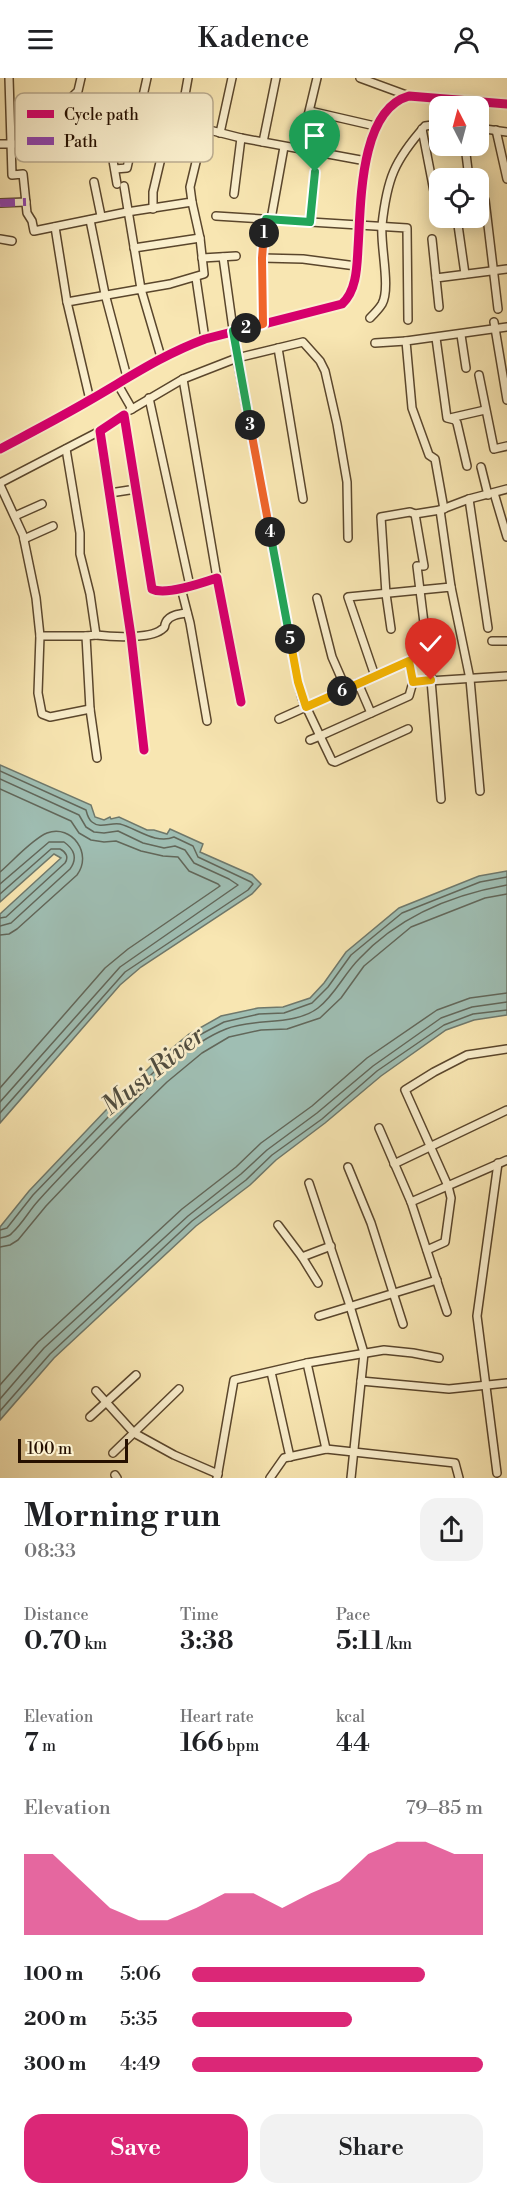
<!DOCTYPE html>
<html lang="en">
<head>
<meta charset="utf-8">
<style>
	:root { --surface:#fff; --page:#f2f2f2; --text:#202124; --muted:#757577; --accent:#db2777 }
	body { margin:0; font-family:"Libre Bodoni",serif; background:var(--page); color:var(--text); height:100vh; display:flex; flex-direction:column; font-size:22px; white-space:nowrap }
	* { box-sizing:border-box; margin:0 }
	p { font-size:20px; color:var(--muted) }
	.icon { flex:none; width:33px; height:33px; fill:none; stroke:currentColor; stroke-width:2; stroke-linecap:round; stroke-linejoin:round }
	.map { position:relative; height:1400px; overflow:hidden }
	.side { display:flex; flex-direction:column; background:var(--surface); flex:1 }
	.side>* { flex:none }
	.needle { width:39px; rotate:354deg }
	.tools { position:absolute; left:429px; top:18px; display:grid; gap:12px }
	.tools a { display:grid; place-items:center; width:60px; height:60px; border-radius:12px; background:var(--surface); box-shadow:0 3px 15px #0003; font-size:30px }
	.scale { position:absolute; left:18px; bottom:15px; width:110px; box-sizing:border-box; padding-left:6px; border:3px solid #261000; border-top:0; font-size:16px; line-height:21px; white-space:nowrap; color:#261000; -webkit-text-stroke:4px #faefcd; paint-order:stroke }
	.pin { position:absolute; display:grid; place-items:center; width:51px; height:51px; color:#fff; margin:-62px -26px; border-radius:50% 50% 50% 0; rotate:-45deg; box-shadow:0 0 6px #0007 }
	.pin .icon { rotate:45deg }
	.km { position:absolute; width:30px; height:30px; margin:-15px; border-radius:50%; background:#222; color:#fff; font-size:16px; line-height:30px; text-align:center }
	.round { display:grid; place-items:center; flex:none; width:63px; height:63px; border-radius:18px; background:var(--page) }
	.head { display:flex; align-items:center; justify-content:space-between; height:102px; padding:0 24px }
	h1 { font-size:33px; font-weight:600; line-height:45px }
	.stats { display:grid; grid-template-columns:repeat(3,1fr); gap:9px; height:102px; padding:6px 24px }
	.stats div { display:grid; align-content:center }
	.stats b { font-size:26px; font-weight:600 }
	.stats small { font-size:16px; font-weight:400 }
	.stats p { font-size:16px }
	.chart { height:168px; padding:12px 24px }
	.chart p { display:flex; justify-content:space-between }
	.chart svg { width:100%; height:108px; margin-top:6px; fill:var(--accent); opacity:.7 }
	.cta { display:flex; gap:12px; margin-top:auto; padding:12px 24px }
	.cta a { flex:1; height:69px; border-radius:18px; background:var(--accent); color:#fff; font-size:24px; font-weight:600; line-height:69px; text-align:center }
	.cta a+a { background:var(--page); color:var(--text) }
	ul { padding:0 24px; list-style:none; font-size:20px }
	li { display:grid; grid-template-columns:96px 72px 1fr; align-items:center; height:45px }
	li i { height:15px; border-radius:8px; background:var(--accent) }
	header { display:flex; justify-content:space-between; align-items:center; height:78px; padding:0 24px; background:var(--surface); font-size:27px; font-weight:600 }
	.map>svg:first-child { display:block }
</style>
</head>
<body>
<header><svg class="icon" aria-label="menu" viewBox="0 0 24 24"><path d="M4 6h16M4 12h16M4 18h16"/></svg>Kadence<svg class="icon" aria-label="person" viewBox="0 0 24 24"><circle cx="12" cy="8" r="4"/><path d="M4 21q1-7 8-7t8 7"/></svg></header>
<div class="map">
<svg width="507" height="1400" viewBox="0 0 507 1400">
	<rect width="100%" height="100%" fill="#f8e6b2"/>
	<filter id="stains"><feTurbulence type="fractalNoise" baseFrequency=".00333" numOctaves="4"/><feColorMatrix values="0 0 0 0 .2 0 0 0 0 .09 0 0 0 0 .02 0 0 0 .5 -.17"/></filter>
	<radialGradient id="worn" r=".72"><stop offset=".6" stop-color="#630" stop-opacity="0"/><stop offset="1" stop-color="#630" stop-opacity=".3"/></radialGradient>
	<g fill="#9fbeb3" stroke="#6f786b" stroke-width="1.5">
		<polygon points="0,687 91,727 95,739 104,742 110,739 111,741 119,739 147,752 154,752 167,756 170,751 203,766 200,774 252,797 261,806 252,816 141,889 120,907 0,1045 0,836 61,780 54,776 0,824"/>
		<polygon points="507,793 507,937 474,942 446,952 381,998 325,1045 276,1082 250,1107 196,1148 54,1280 0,1342 0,1149 29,1113 107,1031 152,987 189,956 221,938 258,930 283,929 310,920 324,905 346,874 399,830 479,798"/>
	</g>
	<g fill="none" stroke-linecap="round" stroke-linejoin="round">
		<g stroke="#62675a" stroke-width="1.5">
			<path d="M0,693L86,732C87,736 88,741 92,744C100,751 111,744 120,746C136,750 156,767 174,759L193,768L198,779L251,804L253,806L248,812L125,894L0,1035"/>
			<polyline points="0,701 79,737 86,749 94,754 104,755 118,753 143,765 164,770 175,768 185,772 194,785 229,801 238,807 120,889 0,1024"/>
			<polyline points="0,711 71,743 79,755 91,762 104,764 116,763 141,773 163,778 178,779 189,793 218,806 220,808 128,871 105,890 0,1010"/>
			<path d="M0,794C12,784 32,761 47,755C72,746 93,776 77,797L17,851L9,856L0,857"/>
			<path d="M0,806L49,764H64C74,771 78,780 70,791L11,845L0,848"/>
			<path d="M0,816L51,771H60C66,774 69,779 65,785L6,839L0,840"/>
			<polyline points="0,1152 7,1150 33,1117 112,1035 156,992 192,961 224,944 259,936 284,935 312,925 328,909 351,877 402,835 480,804 507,799"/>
			<path d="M0,1160C5,1159 9,1159 12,1155C22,1146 29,1133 38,1123C63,1095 91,1067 117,1041C147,1010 185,967 226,951C253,940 295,948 318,930C335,917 344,896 359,881C398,839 451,817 507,807"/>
			<polyline points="0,1169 10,1167 18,1162 46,1128 123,1047 167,1004 202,975 229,959 261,952 287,951 320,940 341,920 364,888 411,849 485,820 507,816"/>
			<polyline points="0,1307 38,1264 182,1131 236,1089 261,1065 312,1028 367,980 437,932 470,920 507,915"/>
			<polyline points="0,1321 44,1270 188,1138 241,1096 267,1072 317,1035 373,988 441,940 472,929 507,924"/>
			<polyline points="0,1333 50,1276 192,1143 246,1102 272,1077 322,1041 377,993 444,947 473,936 507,932"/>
		</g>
		<defs>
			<g id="minor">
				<polyline points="9,0 12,97 23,96 27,135 32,143 34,153 127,134 192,124 190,109 204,51"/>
				<polyline points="360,0 409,18"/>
				<polyline points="310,33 375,48"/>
				<polyline points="162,40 241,60 366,83"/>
				<polyline points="180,45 188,0"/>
				<polyline points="478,50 507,54"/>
				<polyline points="422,51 438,134 440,134"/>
				<polyline points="496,52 507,101"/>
				<polyline points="220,55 232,0"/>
				<polyline points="263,64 276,0"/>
				<polyline points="0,66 42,66 61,70 110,65 117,106"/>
				<polyline points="42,66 44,46 78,13 81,0"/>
				<polyline points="465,68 469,100"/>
				<polyline points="300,71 317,0"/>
				<polyline points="115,91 127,90 147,0"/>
				<polyline points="94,104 101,138"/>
				<polyline points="124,108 141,211 170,206 204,196 200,160 192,124"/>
				<polyline points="234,116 241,60"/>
				<polyline points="485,122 498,231"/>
				<polyline points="0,125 26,124"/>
				<polyline points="153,131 153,114 170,42"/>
				<polyline points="216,138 407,150 408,242"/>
				<polyline points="457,140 465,196"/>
				<polyline points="271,141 284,69"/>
				<polyline points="90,142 105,216 127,299"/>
				<polyline points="310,144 315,94"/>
				<polyline points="55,149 67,224"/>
				<polyline points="0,161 12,163"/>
				<polyline points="432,161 436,200"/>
				<polyline points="134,170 200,160"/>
				<polyline points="223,179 237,280 298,604 302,620 320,658 409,618 413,604 507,598"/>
				<polyline points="202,180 236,178"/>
				<polyline points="262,180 303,181 356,188"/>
				<polyline points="196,200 205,261"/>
				<polyline points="439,229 436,200 507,191"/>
				<path d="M370,240C374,236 379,231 382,226C391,210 380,167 382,147C387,101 394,83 425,48L440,46"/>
				<polyline points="494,244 507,322"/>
				<polyline points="263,246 262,180 266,141"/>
				<polyline points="461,257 466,290"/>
				<polyline points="436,260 447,340 455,342 457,345 467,388"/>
				<polyline points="375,265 406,263"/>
				<polyline points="278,270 303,421"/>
				<polyline points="479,297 494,371 507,368"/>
				<polyline points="183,301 217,500"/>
				<polyline points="117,305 132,331 130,332"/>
				<polyline points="149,320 190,508"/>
				<polyline points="90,322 67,224 141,211 161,279"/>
				<polyline points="132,331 183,301 237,280 303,264 320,283 325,293 337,346 347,404 348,460"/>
				<polyline points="450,340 485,332"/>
				<polyline points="66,371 80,455 80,476 90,516 96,557 86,558"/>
				<polyline points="481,389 488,417"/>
				<polyline points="0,405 100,353"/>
				<polyline points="0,407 23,457 36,520 40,558 86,558 90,631 97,680"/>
				<polyline points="110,415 136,411"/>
				<polyline points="494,415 507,459"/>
				<polyline points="469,421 488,550"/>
				<polyline points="444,431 435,381 429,377 412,330 406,263 507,249"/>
				<polyline points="440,432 451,509"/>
				<polyline points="15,438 42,426"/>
				<polyline points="24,461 53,448"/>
				<polyline points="181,510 190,545 207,643"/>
				<polyline points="317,520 332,579 346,611"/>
				<polyline points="391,551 386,516 381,439 410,434 415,436"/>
				<path d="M96,557C112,559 149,561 161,552C167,548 163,550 166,544C170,537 179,536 187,535"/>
				<polyline points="40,558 38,615 42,636 50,639 90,631"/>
				<polyline points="492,563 507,563"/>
				<polyline points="375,598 348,519 451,509 470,601 480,713"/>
				<polyline points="358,605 371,635"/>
				<polyline points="279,641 409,583 413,604"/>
				<polyline points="310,662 320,658 332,683 335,684 408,651"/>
				<path d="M144,672L131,558L100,353L124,337L152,511C165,518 202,505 217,500L241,624"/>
				<polyline points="441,721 431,602 417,488 424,488 415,436 440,432 469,421 507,411"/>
				<polyline points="379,1050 411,1124 447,1234"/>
				<polyline points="394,1086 507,1032"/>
				<polyline points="348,1089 371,1145 403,1246"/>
				<polyline points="309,1105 350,1228 364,1275 351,1400"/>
				<polyline points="411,1124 507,1082"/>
				<polyline points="278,1147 302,1179 331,1168"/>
				<polyline points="427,1172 445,1164 451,1120 448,1108 405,1012 434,994 467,977 507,971"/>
				<polyline points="302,1179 318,1205"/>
				<polyline points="319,1238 437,1202"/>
				<polyline points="307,1285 326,1371"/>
				<polyline points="271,1294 290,1379"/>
				<polyline points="361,1303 449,1311 507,1305"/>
				<polyline points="96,1313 134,1355 174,1377 218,1396"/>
				<polyline points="90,1339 136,1297"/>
				<polyline points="113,1375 179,1311"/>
				<polyline points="497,1395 477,1238 498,1085"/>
				<polyline points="115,1397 117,1400"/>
				<polyline points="217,1400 234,1302 307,1285 384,1272 413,1275 439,1280"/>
				<polyline points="270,1400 284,1380 326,1371 455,1385 459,1400"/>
			</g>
			<path id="tertiary" d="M0,371C30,355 61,339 90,322C130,299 162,277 205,261L342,226C357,213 357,187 358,170C361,127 359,32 409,18L507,26"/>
		</defs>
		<use href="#minor" stroke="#5a462c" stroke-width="10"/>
		<use href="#tertiary" stroke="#5a462c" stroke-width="11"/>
		<use href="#minor" stroke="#faefcd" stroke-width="7"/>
		<use href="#tertiary" stroke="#faefcd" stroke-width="8"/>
		<polyline stroke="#8e44ad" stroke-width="8" stroke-dasharray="15 8" stroke-linecap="butt" points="0,125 26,124"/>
		<defs>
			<g id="cycleway">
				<path d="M0,371C30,355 61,339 90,322C130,299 162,277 205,261L342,226C357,213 357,187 358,170C361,127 359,32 409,18L507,26"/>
				<path d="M144,672L131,558L100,353L124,337L152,511C165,518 202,505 217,500L241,624"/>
			</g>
		</defs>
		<use href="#cycleway" stroke="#faefcd" stroke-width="13"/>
		<use href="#cycleway" stroke="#d6006c" stroke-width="9"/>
	</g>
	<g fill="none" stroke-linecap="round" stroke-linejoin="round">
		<defs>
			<polyline id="split-1" points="264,155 266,141 310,144 315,94"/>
			<polyline id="split-2" points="246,250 263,246 262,180 264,155"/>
			<polyline id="split-3" points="246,250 233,253 250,347"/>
			<polyline id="split-4" points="250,347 270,454"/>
			<polyline id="split-5" points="270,454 290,561"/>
			<polyline id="split-6" points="290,561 298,604 306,629 342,613"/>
			<polyline id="split-7" points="342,613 409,583 413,604 431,602"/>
		</defs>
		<use href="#split-1" stroke="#fff" stroke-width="12"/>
		<use href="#split-2" stroke="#fff" stroke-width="12"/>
		<use href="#split-3" stroke="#fff" stroke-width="12"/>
		<use href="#split-4" stroke="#fff" stroke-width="12"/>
		<use href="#split-5" stroke="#fff" stroke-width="12"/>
		<use href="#split-6" stroke="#fff" stroke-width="12"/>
		<use href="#split-7" stroke="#fff" stroke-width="12"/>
		<use href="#split-1" stroke="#22a559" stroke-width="8"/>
		<use href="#split-2" stroke="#f0652b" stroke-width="8"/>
		<use href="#split-3" stroke="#22a559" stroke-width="8"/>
		<use href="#split-4" stroke="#f0652b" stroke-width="8"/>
		<use href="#split-5" stroke="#22a559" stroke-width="8"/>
		<use href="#split-6" stroke="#f5b400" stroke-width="8"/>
		<use href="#split-7" stroke="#f5b400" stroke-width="8"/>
	</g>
	<g text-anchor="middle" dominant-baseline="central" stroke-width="5" stroke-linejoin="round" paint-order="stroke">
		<g font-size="26" font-style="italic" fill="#504d3f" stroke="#faefcd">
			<text transform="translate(153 993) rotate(-39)">Musi River</text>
		</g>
	</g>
	<rect x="15" y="15" width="198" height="69" rx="9" fill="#faefcd" stroke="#baac90" stroke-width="1.5"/>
	<rect x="27" y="32" width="27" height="8" fill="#d6006c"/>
	<rect x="27" y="59" width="27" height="8" fill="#8e44ad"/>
	<g font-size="16" fill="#261000">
		<text x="64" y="42">Cycle path</text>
		<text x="64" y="69">Path</text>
	</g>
	<rect width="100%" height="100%" filter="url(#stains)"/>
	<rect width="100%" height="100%" fill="url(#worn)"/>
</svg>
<div class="tools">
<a><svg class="needle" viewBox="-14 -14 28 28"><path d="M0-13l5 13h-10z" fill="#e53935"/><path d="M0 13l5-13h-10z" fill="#757577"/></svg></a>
<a><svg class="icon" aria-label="locate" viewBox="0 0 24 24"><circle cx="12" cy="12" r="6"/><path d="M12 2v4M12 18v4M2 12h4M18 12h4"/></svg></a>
</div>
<div class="scale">100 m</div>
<div class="pin" style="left:315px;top:94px;background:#1e9e55"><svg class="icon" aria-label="arrive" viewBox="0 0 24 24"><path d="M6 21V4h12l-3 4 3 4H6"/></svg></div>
<div class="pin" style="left:431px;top:602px;background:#d93025"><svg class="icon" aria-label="check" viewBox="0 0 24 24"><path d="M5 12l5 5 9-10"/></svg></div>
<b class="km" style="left:264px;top:155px">1</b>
<b class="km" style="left:246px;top:250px">2</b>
<b class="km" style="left:250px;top:347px">3</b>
<b class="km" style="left:270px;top:454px">4</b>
<b class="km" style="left:290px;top:561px">5</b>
<b class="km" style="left:342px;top:613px">6</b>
</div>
<section class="side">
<div class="head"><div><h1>Morning run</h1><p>08:33</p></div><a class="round"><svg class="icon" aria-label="share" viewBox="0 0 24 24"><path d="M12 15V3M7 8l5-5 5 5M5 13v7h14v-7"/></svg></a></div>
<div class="stats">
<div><p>Distance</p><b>0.70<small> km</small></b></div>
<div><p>Time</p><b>3:38</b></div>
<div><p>Pace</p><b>5:11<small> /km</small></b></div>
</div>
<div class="stats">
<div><p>Elevation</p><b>7<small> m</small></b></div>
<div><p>Heart rate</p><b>166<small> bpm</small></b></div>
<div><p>kcal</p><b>44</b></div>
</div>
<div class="chart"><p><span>Elevation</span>79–85 m</p>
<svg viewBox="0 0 160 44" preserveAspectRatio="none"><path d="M0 44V11L10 11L20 22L30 33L40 38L50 38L60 33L70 27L80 27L90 33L100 27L110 22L120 11L130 6L140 6L150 11L160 11V44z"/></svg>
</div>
<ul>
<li><b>100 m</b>5:06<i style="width:80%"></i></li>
<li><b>200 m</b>5:35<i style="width:55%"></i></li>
<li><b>300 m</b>4:49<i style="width:100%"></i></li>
</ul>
<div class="cta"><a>Save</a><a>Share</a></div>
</section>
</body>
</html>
